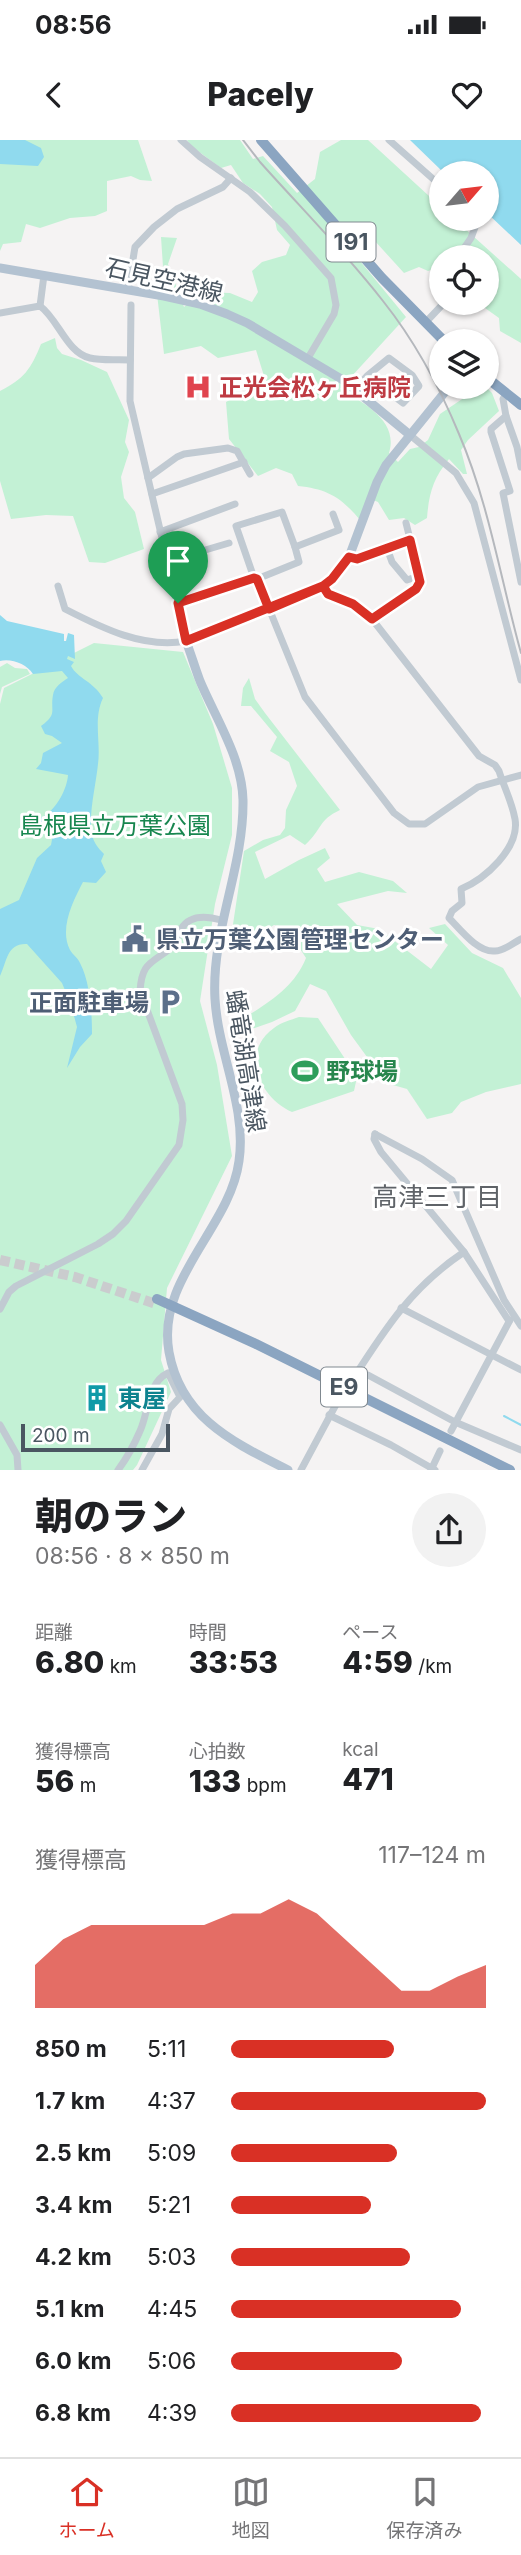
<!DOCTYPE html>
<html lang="ja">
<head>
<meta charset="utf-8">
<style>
	:root { --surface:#fff; --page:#f2f2f2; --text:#202124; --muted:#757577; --line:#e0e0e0; --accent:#d93025 }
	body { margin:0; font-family:Inter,"Noto Sans JP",sans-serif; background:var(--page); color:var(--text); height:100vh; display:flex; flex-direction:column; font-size:26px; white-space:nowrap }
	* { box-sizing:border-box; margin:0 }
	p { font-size:23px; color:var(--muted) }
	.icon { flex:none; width:38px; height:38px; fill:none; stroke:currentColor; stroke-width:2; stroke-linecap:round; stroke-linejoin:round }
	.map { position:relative; height:1330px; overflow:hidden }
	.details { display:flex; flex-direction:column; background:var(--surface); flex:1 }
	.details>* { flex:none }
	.needle { width:46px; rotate:62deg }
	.controls { position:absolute; left:429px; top:21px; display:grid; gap:14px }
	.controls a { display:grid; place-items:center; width:70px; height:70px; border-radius:50%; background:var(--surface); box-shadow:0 2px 5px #0004; font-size:35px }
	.scale { position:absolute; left:21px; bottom:18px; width:149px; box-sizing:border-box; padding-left:7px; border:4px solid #4a5661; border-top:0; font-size:19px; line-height:24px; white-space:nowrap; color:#4a5661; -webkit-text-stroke:5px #fff; paint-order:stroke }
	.pin { position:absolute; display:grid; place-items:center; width:60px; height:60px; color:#fff; margin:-72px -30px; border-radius:50% 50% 50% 0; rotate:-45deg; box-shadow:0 0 7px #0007 }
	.pin .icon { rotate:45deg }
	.round { display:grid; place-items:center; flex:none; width:74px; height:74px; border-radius:37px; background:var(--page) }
	.overview { display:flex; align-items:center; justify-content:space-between; height:119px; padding:0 35px }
	h1 { font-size:38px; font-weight:800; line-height:52px }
	.stats { display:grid; grid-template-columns:repeat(3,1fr); gap:10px; height:119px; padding:7px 35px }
	.stats div { display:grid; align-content:center }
	.stats b { font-size:30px; font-weight:800 }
	.stats small { font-size:19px; font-weight:400 }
	.stats p { font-size:19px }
	.chart { height:196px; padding:14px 35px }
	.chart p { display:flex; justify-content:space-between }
	.chart svg { width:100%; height:126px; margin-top:7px; fill:var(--accent); opacity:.7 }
	ul { padding:0 35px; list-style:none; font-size:23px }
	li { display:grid; grid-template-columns:112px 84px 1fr; align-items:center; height:52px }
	li i { height:18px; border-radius:9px; background:var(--accent) }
	.status { display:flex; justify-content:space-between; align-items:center; height:49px; padding:0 35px; background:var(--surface); direction:ltr }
	.status svg { height:19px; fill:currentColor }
	header { display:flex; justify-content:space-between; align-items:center; height:91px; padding:0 35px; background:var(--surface); font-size:32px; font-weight:800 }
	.dock { display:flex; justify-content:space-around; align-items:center; height:98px; border-top:2px solid var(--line); background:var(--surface); font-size:19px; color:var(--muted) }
	.dock a { display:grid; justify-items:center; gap:4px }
	.dock .selected { color:var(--accent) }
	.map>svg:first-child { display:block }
</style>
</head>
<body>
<div class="status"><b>08:56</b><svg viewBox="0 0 49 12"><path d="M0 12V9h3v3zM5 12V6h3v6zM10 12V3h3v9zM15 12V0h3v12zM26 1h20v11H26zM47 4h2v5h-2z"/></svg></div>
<header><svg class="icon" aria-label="back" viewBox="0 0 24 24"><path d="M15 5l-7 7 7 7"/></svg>Pacely<svg class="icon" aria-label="heart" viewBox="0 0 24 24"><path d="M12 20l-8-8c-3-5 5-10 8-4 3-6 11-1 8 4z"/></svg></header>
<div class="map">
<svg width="521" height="1330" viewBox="0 0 521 1330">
	<rect width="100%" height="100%" fill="#f5f3f3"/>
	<g fill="#c3f1d5">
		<polygon points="0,0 138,0 152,41 140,40 131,36 107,41 107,71 95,76 70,78 40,88 26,84 21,102 3,104 0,111"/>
		<path d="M187,0H240L253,19L263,16L297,53L315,39L320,12L341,0H368L441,67V79H454L521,139V203L500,191L499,178L478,163H486V117H441V132L437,128L428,131L419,127L404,133L374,100L351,110L406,177L340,249C364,263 399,281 389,313L398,322L410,309L419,307L428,300L440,274L480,247H486L492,253L499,271L468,300L461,310L467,334H463L449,319C433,339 429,353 427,378L415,385L404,378L389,380L378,362L368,358L360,380C341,357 327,349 298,346L292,334L276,328L258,336L229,299L226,262L239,255L268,249L256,210L218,218L201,206L164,214L157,154L163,127L161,97L177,98L168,124L184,167L201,152L230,153L252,162L258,152L252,131L262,122L286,115L290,105L277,90L272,67L260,54L243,43L231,25L221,28L191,6Z"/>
		<path d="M55,198L57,208L62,214L81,220L107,232L129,280L125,302L129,312L121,337L124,358L135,372L144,409L105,423L89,422L73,376L46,375L11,379L0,341V251C24,239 31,229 41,204Z"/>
		<polygon points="94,503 183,512 213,584 232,648 232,695 215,764 200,861 217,925 232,1016 167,1148 161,1220 171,1252 137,1325 133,1330 0,1330 0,564 4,548"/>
		<polygon points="7,523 15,528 27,529 30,534 2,547 0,554 0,527"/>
		<path d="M249,538L255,559L265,573L340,670C318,680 322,690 305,705L290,695L255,712L265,739L299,720L325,708L330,718L317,729L325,742L359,732L393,741L407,753L388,751L337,764L357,785L379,789L431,829L448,805L429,788L445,784L472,813L503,828L521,858V944L486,952L461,962L452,973L427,979L407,949L386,943L351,895L326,851L310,844L295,871L272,882L231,896L232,885C260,868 293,851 306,818L286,787L274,785L245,803L232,791L244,711L263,700L280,695L285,688L286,670L297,646L289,622L270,611L277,597L251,566H241L243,548Z"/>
		<path d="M299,877L318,878L357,937L354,951L292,972C260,958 239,913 274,888C281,882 291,880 299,877Z"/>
	</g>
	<g fill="#90daee">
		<polygon points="0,0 25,0 41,8 44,17 38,26 0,24"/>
		<polygon points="410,0 521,0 521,105 487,73 486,33 444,33"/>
		<path d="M0,475L7,481L64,494V501H66L68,493L74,495L75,519L68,516L67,519L74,522L71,526C78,539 93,541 103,558C93,579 101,602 98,624C96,645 88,675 92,695C94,703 98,708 104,714L101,721L106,732L96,743L83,742C73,761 59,789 70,810C73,815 78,818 80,823C90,842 92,872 92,894L80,907L67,928L77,887L71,865L62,843L27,804C7,803 7,821 0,836V769L19,760L37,718L51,705L53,694L45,691H34L28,685C34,679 37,680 44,676C57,668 67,649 68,635L36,629L41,623L43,613L62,603L52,596L45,594L41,586C58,573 50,572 53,555C54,547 62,542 68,538L62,531L33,534C27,524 11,518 0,521Z"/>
	</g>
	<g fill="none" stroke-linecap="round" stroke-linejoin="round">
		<polyline stroke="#90daee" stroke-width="2" points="504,1276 521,1285"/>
		<polyline stroke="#caccce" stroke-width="10" stroke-dasharray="10 5" stroke-linecap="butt" points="0,1120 75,1137 156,1164"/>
		<g stroke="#c1cad2" stroke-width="7">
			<polyline points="181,0 200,17 250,52 285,86 331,138 336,165 334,174 308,218"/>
			<polyline points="389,0 441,46"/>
			<polyline points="458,117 471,98 478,79"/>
			<polyline points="128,150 135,107 154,87 177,69 223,47 231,38"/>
			<polyline points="40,166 44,135"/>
			<path d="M0,173L40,166C58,179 67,213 90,218C103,221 118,219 130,220"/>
			<polyline points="425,183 444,163"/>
			<polyline points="355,249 367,236 403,263 419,246 412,235 389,218 367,236"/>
			<polyline points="507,253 503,259 506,276 491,289 491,292 510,351 503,353 521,442"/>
			<polyline points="506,276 517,307 521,327"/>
			<polyline points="410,295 456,333 474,363 521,540"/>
			<polyline points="148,338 177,317 184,314 228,308 237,311 250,334"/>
			<polyline points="152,354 244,322"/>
			<polyline points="333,374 339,390 295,407 299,422 257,439 305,557 394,673 409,684 425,684 478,647 521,635"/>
			<polyline points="160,392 235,364"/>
			<polyline points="387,408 392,422 407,440 419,436"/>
			<polyline points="349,417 357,419 410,399 406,383"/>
			<polyline points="168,421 229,403"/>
			<polyline points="254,438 236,386 282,372 295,407"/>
			<path d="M58,446L65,469C102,488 144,509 186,501L130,261L131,165"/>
			<path d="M323,446L328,454L353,464L372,479L479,616L495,625L499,631C504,647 512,662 515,679C520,708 485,739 461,749L462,763L452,771L449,778C460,789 478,813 495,811C504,811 513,803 521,799"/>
			<polyline points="178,463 257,438"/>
			<polyline points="372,479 416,449 420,442 410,399"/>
			<polyline points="375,994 422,1019 452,1040 504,1160 521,1186"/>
			<polyline points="375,994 374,999 381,1012 464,1112 509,1181"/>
			<polyline points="401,1168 521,1230"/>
			<path d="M0,1169L9,1152L16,1146L98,1104L113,1094L126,1081L179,1005L183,980L182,964L140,851C142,822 151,824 171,808C177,803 177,796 181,789C190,774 207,776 221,780"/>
			<polyline points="355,1235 368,1235 455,1282 521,1310"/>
			<path d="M349,1245C383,1192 410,1148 464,1112"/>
			<polyline points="329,1275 391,1305 435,1330"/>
			<polyline points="0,1285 17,1315 18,1330"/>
			<polyline points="451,1291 510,1180"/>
			<path d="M118,1330C127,1318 134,1305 140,1291C149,1272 147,1243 168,1233L180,1257"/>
			<polyline points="142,1330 162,1294 169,1269 181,1256"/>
			<polyline points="301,1330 340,1257"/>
			<polyline points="431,1330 440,1311"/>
		</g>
		<g stroke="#b3c2d1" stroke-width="9">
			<polyline points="0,128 164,156 200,164 227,174 247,183 343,240 410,295"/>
			<path d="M288,1330C235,1303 181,1279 169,1212C156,1139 230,1088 239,1021C247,967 218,913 215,859C211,791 244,728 243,660C242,618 216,579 200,541C195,528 191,514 186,501L269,469L323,446L332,439L349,417L377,342L386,325L449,247"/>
		</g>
		<g stroke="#8ba5c1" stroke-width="10">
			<polyline points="261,0 382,138 444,201"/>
			<polyline points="486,237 521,265"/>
			<polyline points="157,1159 256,1204 510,1330"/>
		</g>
		<path stroke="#b5b8bd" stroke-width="2" d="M243,0L260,22C301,68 345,112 383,161C414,200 440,248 459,294C489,364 501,441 521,513"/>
	</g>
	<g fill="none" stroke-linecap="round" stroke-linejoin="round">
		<defs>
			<polyline id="route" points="178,463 186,501 323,446 332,439 349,417 357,419 410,400 420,442 416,449 372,479 353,464 328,454 323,446 269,469 257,439 254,438 178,463"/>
		</defs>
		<use href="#route" stroke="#fff" stroke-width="14"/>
		<use href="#route" stroke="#d93025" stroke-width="9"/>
	</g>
	<defs>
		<symbol id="hospital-bare" viewBox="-9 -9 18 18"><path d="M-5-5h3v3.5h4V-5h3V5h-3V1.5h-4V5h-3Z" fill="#e0444e" stroke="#fff" stroke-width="2.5" paint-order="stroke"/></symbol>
		<symbol id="civic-bare" viewBox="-9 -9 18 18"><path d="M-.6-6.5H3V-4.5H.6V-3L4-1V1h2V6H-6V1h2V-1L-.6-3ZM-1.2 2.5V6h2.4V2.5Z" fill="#5c6f8a" stroke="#fff" stroke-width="2.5" paint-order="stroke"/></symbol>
		<symbol id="parking-bare" viewBox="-9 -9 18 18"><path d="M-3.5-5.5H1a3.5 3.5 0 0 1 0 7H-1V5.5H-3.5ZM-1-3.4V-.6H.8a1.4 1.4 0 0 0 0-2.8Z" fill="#5c6f8a" stroke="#fff" stroke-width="2.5" paint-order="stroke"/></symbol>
		<symbol id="stadium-bare" viewBox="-9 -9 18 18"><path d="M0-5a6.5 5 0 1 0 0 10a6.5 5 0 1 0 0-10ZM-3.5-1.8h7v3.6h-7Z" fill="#2e9e5b" stroke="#fff" stroke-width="2.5" paint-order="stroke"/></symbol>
		<symbol id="building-bare" viewBox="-9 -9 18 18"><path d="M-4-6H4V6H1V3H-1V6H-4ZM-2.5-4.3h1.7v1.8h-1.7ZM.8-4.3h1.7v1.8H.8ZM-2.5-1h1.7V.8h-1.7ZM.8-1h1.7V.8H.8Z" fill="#0f9aa8" stroke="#fff" stroke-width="2.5" paint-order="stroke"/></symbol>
	</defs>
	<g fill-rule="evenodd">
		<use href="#hospital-bare" x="179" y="228" width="38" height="38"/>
		<use href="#civic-bare" x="116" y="780" width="38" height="38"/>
		<use href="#parking-bare" x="151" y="843" width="38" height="38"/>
		<use href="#stadium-bare" x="286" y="912" width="38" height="38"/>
		<use href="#building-bare" x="78" y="1239" width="38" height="38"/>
	</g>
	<g text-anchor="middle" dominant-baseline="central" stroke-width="6" stroke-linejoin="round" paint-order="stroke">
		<g fill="#fff" stroke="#808990" stroke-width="2">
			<rect x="326.5" y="82.5" width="49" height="39" rx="5"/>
			<rect x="321" y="1227.5" width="46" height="39" rx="5"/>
		</g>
		<g font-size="23" font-weight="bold" fill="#4a5661">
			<text x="351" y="102">191</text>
			<text x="344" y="1247">E9</text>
		</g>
		<g font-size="24" fill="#4a5661" stroke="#fff">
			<text transform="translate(164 140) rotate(13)">石見空港線</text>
			<text transform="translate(246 921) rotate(81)">蟠竜湖高津線</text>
		</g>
		<g font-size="24" font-weight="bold" fill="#be3a42" stroke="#fff" text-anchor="start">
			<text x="219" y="247">正光会松ヶ丘病院</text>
		</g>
		<g font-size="24" fill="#17864f" stroke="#fff">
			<text x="115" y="685">島根県立万葉公園</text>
		</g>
		<g font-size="24" font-weight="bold" fill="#4e5e75" stroke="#fff" text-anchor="start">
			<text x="156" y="799">県立万葉公園管理センター</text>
			<text x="149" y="862" text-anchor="end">正面駐車場</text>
		</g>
		<g font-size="24" font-weight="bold" fill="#27864d" stroke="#fff" text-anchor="start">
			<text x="326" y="931">野球場</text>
		</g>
		<g font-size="24" font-weight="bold" fill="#0d838f" stroke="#fff" text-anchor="start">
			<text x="118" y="1258">東屋</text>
		</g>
		<g font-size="26" fill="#5f6368" stroke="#fff">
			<text x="437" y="1056">高津三丁目</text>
		</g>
	</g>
</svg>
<div class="controls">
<a><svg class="needle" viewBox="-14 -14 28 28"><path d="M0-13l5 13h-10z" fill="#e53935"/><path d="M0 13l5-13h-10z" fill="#757577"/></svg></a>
<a><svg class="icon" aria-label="locate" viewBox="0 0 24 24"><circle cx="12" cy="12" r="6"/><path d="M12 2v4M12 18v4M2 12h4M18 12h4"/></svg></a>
<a><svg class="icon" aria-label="layers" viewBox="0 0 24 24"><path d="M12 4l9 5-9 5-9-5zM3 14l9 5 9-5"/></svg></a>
</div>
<div class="scale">200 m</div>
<div class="pin" style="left:178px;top:463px;background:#1e9e55"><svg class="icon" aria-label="arrive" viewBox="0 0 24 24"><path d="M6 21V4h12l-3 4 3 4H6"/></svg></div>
</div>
<section class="details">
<div class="overview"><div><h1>朝のラン</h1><p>08:56 · 8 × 850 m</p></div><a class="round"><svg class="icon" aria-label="share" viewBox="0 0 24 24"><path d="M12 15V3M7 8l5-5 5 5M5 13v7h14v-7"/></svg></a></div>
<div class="stats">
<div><p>距離</p><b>6.80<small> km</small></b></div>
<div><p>時間</p><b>33:53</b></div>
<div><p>ペース</p><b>4:59<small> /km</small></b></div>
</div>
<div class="stats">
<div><p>獲得標高</p><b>56<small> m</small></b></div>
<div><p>心拍数</p><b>133<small> bpm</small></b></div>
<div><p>kcal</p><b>471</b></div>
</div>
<div class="chart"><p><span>獲得標高</span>117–124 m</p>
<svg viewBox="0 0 160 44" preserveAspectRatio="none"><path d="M0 44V29L10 20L20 15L30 15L40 15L50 15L60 15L70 11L80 11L90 6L100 11L110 20L120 29L130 38L140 38L150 33L160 29V44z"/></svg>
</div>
<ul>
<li><b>850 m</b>5:11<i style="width:64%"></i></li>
<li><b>1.7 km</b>4:37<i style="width:100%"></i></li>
<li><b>2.5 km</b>5:09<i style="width:65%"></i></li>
<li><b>3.4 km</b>5:21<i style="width:55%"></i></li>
<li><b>4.2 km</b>5:03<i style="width:70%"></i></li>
<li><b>5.1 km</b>4:45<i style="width:90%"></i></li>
<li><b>6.0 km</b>5:06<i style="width:67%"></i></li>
<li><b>6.8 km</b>4:39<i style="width:98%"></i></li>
</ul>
</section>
<nav class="dock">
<a class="selected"><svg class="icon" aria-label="home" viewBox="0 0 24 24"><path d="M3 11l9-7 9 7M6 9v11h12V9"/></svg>ホーム</a>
<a><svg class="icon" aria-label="map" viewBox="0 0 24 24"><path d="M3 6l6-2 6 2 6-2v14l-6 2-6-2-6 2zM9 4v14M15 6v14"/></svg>地図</a>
<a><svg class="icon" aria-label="saved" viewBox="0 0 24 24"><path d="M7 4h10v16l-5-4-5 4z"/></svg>保存済み</a>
</nav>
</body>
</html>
